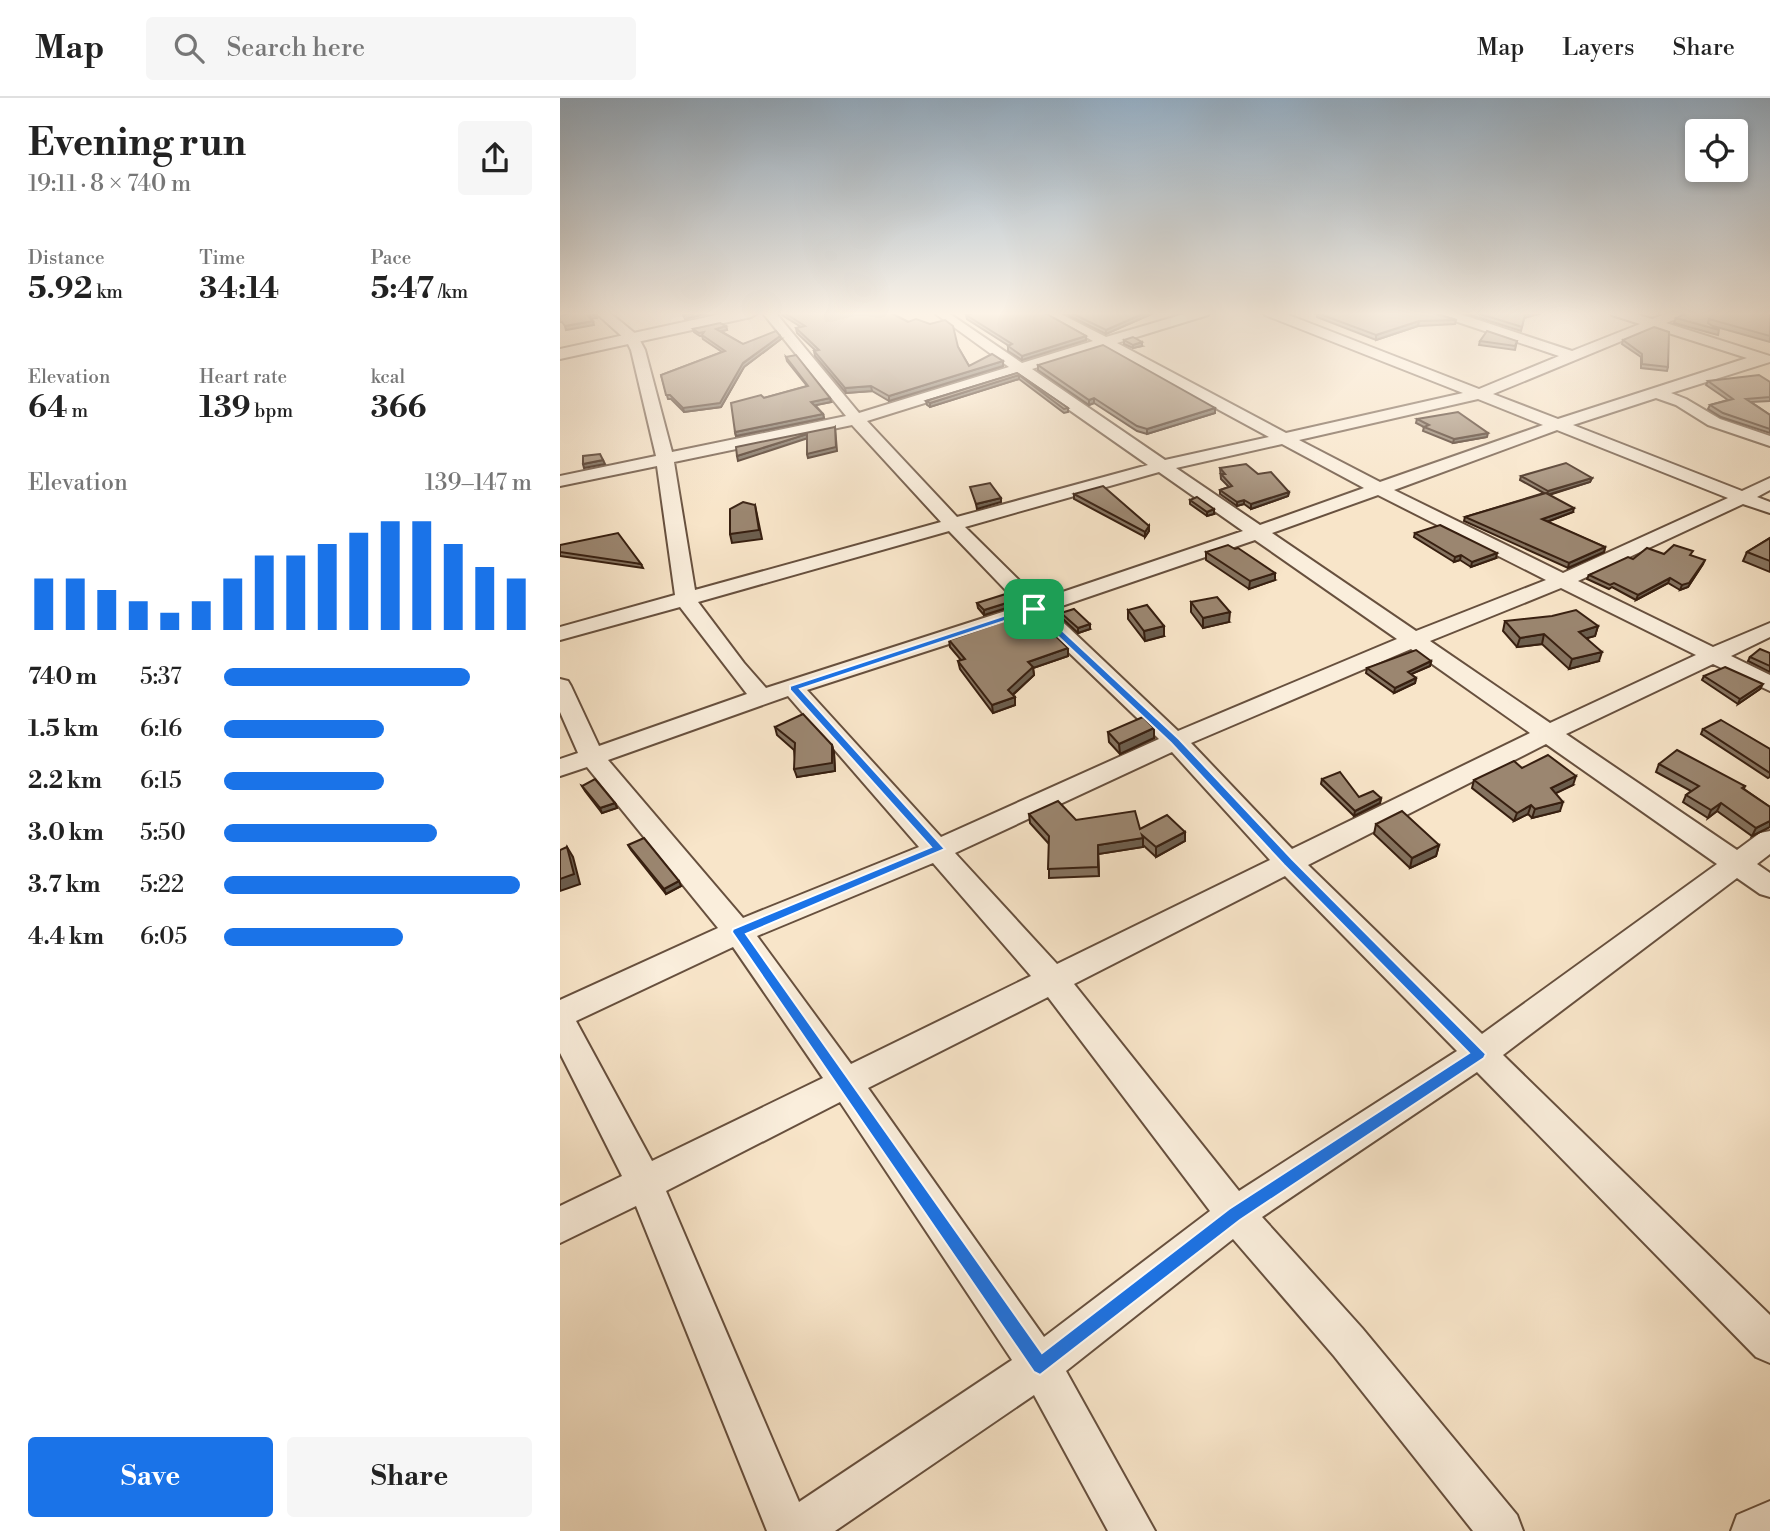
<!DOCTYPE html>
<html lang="en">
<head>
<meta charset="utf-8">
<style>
	:root { --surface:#fff; --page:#f6f6f6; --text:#222; --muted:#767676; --line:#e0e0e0; --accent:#1a73e8 }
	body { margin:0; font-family:"Libre Bodoni",serif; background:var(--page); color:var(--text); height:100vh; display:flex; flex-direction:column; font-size:26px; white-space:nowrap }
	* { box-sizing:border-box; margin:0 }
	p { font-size:23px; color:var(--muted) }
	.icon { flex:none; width:38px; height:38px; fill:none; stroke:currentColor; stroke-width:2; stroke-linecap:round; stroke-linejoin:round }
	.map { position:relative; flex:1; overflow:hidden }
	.details { display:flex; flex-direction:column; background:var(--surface); width:560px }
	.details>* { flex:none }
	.controls { position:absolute; left:1125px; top:21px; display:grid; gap:14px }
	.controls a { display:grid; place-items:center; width:63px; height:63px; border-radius:7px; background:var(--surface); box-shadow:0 4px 10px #0003; font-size:35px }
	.pin { position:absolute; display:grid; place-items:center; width:60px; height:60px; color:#fff; margin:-30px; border-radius:14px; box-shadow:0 4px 10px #0006 }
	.round { display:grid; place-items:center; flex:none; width:74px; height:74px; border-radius:7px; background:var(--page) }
	.summary { display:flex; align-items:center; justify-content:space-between; height:119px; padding:0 28px }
	h1 { font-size:38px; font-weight:700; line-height:52px }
	.metrics { display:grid; grid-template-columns:repeat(3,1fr); gap:10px; height:119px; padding:7px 28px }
	.metrics div { display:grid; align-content:center }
	.metrics b { font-size:30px; font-weight:700 }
	.metrics small { font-size:19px; font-weight:400 }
	.metrics p { font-size:19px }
	.chart { height:196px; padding:14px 28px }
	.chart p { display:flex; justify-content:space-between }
	.chart svg { width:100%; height:126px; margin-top:7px; stroke:var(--accent); stroke-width:6 }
	.button { display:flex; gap:14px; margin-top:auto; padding:14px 28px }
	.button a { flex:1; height:80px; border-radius:7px; background:var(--accent); color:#fff; font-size:28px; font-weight:700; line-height:80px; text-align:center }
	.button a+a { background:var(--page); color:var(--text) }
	ul { padding:0 28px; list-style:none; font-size:23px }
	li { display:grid; grid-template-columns:112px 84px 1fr; align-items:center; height:52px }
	li i { height:18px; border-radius:9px; background:var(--accent) }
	header { display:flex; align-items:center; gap:42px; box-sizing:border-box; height:98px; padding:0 35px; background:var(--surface); border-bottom:2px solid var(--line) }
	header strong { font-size:33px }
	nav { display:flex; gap:38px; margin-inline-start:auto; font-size:24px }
	.search { width:490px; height:63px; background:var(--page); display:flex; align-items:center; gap:18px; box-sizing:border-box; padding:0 24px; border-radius:7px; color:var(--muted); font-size:26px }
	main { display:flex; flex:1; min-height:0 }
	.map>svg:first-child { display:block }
</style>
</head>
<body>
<header>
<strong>Map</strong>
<div class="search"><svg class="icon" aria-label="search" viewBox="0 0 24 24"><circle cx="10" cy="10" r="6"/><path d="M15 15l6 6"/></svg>Search here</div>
<nav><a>Map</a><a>Layers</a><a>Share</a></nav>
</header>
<main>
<section class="details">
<div class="summary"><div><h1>Evening run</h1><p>19:11 · 8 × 740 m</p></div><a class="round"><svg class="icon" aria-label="share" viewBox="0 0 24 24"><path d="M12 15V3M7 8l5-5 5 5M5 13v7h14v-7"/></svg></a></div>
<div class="metrics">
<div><p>Distance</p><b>5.92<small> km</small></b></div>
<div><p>Time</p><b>34:14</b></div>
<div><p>Pace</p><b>5:47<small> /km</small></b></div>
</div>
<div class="metrics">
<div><p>Elevation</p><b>64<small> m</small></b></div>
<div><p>Heart rate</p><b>139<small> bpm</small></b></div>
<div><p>kcal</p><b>366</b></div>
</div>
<div class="chart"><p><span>Elevation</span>139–147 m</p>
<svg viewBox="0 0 160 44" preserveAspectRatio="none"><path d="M5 44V26M15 44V26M25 44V30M35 44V34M45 44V38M55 44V34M65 44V26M75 44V18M85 44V18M95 44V14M105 44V10M115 44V6M125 44V6M135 44V14M145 44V22M155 44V26"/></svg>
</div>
<ul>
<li><b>740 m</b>5:37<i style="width:80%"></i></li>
<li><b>1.5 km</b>6:16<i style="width:52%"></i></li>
<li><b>2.2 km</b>6:15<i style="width:52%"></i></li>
<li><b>3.0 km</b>5:50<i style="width:69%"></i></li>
<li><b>3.7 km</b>5:22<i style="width:96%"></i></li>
<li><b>4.4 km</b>6:05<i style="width:58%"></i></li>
</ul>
<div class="button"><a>Save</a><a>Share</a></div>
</section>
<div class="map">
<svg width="1210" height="1433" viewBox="0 0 1210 1433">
	<rect width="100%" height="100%" fill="#f8e5c9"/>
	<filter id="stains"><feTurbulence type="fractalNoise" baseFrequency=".00286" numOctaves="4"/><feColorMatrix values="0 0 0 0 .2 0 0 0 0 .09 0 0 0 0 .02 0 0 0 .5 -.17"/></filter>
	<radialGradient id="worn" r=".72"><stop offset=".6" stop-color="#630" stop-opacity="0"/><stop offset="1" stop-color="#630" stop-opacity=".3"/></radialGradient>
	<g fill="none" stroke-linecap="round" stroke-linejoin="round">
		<defs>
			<g id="minor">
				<polygon points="0,214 15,214 0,219"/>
				<path d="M35,214H49L77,237L85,252L112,354L286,318L202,214H215L299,315L449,269L373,214H387L462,265L533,243L482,214H497L546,239L631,214H649L648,217L557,245L726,335L903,295L705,217L704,214H721L919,291L999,258L877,217L876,214H894L1012,253L1080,226L1052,217L1051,214H1069L1092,221L1111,214H1127L1126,217L1106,225L1210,258V264L1111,295L1126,301L1160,321L1210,338V348L1148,327L1116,307L1096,300L1013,327L1182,393L1210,380V392L1197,399L1210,404V415L1183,406L1018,483L1153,549L1210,525V539L1171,558L1210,577V593L1153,566L1006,636L1177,752L1200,735L1210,733V756L1197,766L1210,775V799L1200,796L1177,780L943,957L1210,1217V1265L1196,1259L917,974L702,1119L802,1230L957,1417L963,1433H913L774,1258L673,1141L506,1273L595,1433H548L474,1297L275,1433H207L76,1108L0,1145V1108L62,1078L0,955V902L158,830L27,669L0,678V661L18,655L0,614V581L8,583L11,588L39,648L187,596L120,509L0,542V529L115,497L97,368L0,388V378L96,358L71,252L66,242ZM1093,230L1187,260L998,321L933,296ZM543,249L709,339L605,362L472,271ZM458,276L588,367L397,419L307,323ZM918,301L983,327L820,384L739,342ZM292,327L381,424L135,492L114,364ZM997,332L1168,400L1003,475L834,392ZM722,346L804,390L700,427L616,370ZM599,374L683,433L479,502L405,429ZM818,397L986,482L856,533L712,435ZM389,433L461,508L206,590L184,565L138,504ZM695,442L837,541L618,633L490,512ZM1001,490L1136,557L990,625L870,543ZM472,519L599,641L381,739L247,592ZM851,551L970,635L732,751L631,645ZM228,598L359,749L183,820L48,662ZM986,646L1157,766L922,936L748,767ZM612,654L710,762L497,866L395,755ZM373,765L471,878L291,966L197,838ZM725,778L897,953L679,1093L514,886ZM173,849L263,980L92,1063L16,923ZM488,899L650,1113L484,1239L308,990ZM280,1004L452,1262L239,1404L106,1093Z"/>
				<polygon points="1210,1403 1210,1433 1171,1433 1177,1417"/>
			</g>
			<polygon id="tertiary" points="170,214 199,214 191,219 0,261 0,251"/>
		</defs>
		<use href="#minor" stroke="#67503e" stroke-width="4"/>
		<use href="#tertiary" stroke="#67503e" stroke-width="4"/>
		<use href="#minor" fill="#faeedc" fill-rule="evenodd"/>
		<use href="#tertiary" fill="#faeedc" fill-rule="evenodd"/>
	</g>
	<g fill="#857360" stroke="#371f10" stroke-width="2">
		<polygon points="221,214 329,214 398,249 409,268 443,263 443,268 329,303 312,293 286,295 255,258 254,253 256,253 237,235 236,230 241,229 222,217"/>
		<polygon points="416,214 483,214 526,238 526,242 462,262 448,253 448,248 449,248 407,221 406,217 416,215"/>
		<polygon points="502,214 596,214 546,236"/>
		<polygon points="901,214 985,214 964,220 961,233"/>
		<polygon points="1210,214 1210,244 1153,228 1159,232 1158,237 1114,225 1116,220"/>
		<polygon points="757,215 877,216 896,222 895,226 858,228 816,242 757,219"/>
		<polygon points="166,228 167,232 161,233 183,246 221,241 184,269 161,309 124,314 111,301 108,301 101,277 162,254 143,241 142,238 140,238 134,234 133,231"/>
		<polygon points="564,242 582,248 573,250 564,246"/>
		<polygon points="1063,242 1108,269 1107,273 1081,270 1081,259 1062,246"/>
		<polygon points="920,243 957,243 955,252 919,247"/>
		<polygon points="226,259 271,304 255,307 263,316 264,320 176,338 175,334 204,300 247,288 227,263"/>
		<polygon points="478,267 655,310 655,315 587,336 577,333 534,305 529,307 478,272"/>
		<polygon points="457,275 508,310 508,314 504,315 459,281 370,309 367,307 366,303"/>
		<polygon points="1148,283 1210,284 1210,303 1191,304 1210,317 1210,335 1161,319 1148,311 1150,307 1168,302 1146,287"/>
		<polygon points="857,321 927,339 893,345 863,333 864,329 856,325"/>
		<polygon points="660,370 698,376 729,394 728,398 691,411 684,406 677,408 660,396 660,392 669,389 661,381"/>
		<polygon points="961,378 1032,380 1030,384 989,397 1013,414 987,424 1045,449 1044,454 1008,470 904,423 905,419 984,395 960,382"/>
		<polygon points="514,396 589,428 589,433 585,439 514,401"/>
		<polygon points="630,402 654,416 647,418 630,406"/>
		<polygon points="855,435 936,460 911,469 900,462 894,464 854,439"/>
		<polygon points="1210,440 1210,474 1183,463 1187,454"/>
		<polygon points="0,447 81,466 83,470 0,458"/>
		<polygon points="646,454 715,482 689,491 646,462"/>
		<polygon points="1104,456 1131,458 1143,466 1128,489 1120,492 1108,485 1076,502 1052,489 1049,491 1027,481 1029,477 1073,461"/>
		<polygon points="631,504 669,524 643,530 631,514"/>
		<polygon points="417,505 456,507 424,517 418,510"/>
		<polygon points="568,512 604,538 585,543 568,521"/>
		<polygon points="501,515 530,531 518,535 502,520"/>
		<polygon points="945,523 1038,528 1035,538 1027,540 1039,563 1009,571 982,546 957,549 943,533"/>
		<polygon points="389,542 508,550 508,558 473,570 474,577 453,597 455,607 433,615 400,571 398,563 401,562 390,549"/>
		<polygon points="1210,555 1210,574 1188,563 1190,559"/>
		<polygon points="871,563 870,568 851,576 856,580 855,585 834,595 806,575 807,570"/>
		<polygon points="1144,578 1200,591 1178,606 1142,582"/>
		<polygon points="215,629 272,647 274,655 275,673 237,679 234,652 217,637"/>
		<polygon points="594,630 594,640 560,656 549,644 548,634"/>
		<polygon points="1143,631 1210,651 1210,679 1208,680 1141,636"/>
		<polygon points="1099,666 1185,688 1184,691 1210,709 1210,729 1192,738 1157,713 1148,720 1123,704 1126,697 1131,693 1096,674"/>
		<polygon points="962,670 1013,687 995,695 1000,713 972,720 968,716 954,723 912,690 914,682"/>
		<polygon points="762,681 799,699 821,700 820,705 794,718 761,686"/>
		<polygon points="22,688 55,705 57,710 42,715 25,693"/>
		<polygon points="469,716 580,731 625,734 625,743 596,759 583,747 583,749 538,756 539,778 489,780 489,746 470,725"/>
		<polygon points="816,726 879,747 876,758 850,770 814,736"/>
		<polygon points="68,747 121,788 106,796 71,752"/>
	</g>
	<g fill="#6c5e4e" stroke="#371f10" stroke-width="2">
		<polygon points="138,214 150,214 151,215 125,221 123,217"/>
		<polygon points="587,214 596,214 546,236 546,232"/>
		<polygon points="973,214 985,214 964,220 965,216"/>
		<polygon points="36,216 37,220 29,221 28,218"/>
		<polygon points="33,223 34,227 6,232 5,228"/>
		<polygon points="859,223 858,228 816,242 816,237"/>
		<polygon points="166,228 167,232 157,234 156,231"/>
		<polygon points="220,238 221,241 184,269 161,309 124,314 123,310"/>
		<polygon points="526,238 526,242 462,262 462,258"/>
		<polygon points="582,244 582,248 573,250 573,247"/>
		<polygon points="443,263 443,268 329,303 329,298"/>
		<polygon points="459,277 459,281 370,309 370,305"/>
		<polygon points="311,288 312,293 286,295 285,290"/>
		<polygon points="270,300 271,304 252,308 251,304"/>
		<polygon points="534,300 534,305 529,307 529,302"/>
		<polygon points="655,310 655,315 587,336 587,331"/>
		<polygon points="263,316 264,320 176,338 175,334"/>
		<polygon points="275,329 277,353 248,360 247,356"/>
		<polygon points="928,335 927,339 893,345 894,341"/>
		<polygon points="247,336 248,340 178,363 177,358"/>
		<polygon points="43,362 45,366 24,370 23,366"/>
		<polygon points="1032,380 1030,384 987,397 988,393"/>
		<polygon points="729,394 728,398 691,411 691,406"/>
		<polygon points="441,400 441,404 417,411 416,406"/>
		<polygon points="684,402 684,406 677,408 677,404"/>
		<polygon points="195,407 202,441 172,445 170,436"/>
		<polygon points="1014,410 1013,414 981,426 982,421"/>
		<polygon points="654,411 654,416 647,418 647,414"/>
		<polygon points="589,428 589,433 585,439 585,434"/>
		<polygon points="1045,449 1044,454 1008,470 1009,465"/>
		<polygon points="937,455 936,460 911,469 912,464"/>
		<polygon points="901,457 900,462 894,464 895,459"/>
		<polygon points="1145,462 1143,466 1128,489 1120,492 1122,487"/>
		<polygon points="715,475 715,482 689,491 690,483"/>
		<polygon points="1110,480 1108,485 1076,502 1078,497"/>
		<polygon points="456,502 456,507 424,517 424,512"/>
		<polygon points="670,514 669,524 643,530 643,520"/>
		<polygon points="530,526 530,531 518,535 518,530"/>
		<polygon points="604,528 604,538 585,543 584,533"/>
		<polygon points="1038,528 1035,538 1016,543 1019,534"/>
		<polygon points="984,536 982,546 957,549 960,540"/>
		<polygon points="508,550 508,558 473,570 474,577 449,600 448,592 468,564"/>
		<polygon points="1042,554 1039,563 1009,571 1012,561"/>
		<polygon points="871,563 870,568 847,578 848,574"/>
		<polygon points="856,580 855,585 834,595 835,590"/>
		<polygon points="1203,586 1200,591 1178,606 1180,601"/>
		<polygon points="455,599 455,607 433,615 432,607"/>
		<polygon points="594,630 594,640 560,656 559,646"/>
		<polygon points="272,647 274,655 275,673 237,679 234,671"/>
		<polygon points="1016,678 1013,687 988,699 991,690"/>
		<polygon points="821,700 820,705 794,718 795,713"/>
		<polygon points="1003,704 1000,713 972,720 975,711"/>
		<polygon points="55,705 57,710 42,715 40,710"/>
		<polygon points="1161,705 1157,713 1148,720 1151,712"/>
		<polygon points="971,707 968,716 954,723 957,715"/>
		<polygon points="1210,723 1210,729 1192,738 1196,730"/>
		<polygon points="625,734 625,743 596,759 596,749"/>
		<polygon points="583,740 583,749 538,756 539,778 538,747"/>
		<polygon points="879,747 876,758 850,770 852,760"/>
		<polygon points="7,749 13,759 20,786 0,793 0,781"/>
		<polygon points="119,783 121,788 106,796 104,791"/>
	</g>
	<g fill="#9b8670" stroke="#371f10" stroke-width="2">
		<polygon points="13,214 34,214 36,216 28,218 33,223 5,228 2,224 0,224 0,218"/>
		<polygon points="122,214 138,214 123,217"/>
		<polygon points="223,214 329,214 348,224 356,221 370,226 385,222 393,228 398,249 409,268 432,256 443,263 329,298 311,288 285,290 254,253 259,252 236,230 245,228"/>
		<polygon points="417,214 483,214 526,238 462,258 448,248 452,246 406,217 419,214"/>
		<polygon points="509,214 587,214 546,232"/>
		<polygon points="763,214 876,214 877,216 896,222 859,223 816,237 757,215"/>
		<polygon points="914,214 973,214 965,216 962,229"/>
		<polygon points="1129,214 1210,214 1210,238 1149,221 1148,225 1159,232 1116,220"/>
		<polygon points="160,225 166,228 156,231 183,246 216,233 220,238 183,265 160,305 123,310 110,297 106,297 101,277 165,253 142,237 144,234 139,235 133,231"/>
		<polygon points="1094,229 1109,234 1108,269 1082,266 1082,256 1063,242"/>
		<polygon points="927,233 957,243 955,248 920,243"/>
		<polygon points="573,239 582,244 573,247 564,242"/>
		<polygon points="543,247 655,310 587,331 577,328 534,300 529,302 478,267"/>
		<polygon points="236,257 270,300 251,304 263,316 175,334 171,305 201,297 204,300 248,288 226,259"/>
		<polygon points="457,275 508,310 504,311 459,277 370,305 366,303"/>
		<polygon points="1199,277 1210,284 1210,299 1186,301 1210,317 1210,331 1163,315 1150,307 1173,301 1148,283"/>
		<polygon points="898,314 928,335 894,341 864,329 869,327 857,321"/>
		<polygon points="275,329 276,349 247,356 247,336 177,358 176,349"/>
		<polygon points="40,356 43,362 23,366 23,358"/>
		<polygon points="1006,365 1032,380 988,393 961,378"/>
		<polygon points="686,366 698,376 711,374 729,394 691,406 684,402 677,404 660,392 672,388 661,376 665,376 660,370"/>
		<polygon points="430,385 441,400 416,406 410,389"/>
		<polygon points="543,388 589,428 585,434 514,396"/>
		<polygon points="986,395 1014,410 982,421 1045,449 1009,465 905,419"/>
		<polygon points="637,399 654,411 647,414 630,402"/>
		<polygon points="183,404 195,407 199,432 170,436 170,411"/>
		<polygon points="880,427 937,455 912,464 901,457 895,459 855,435"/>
		<polygon points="58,435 81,466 0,454 0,447"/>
		<polygon points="1210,440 1210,463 1187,454"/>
		<polygon points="668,447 675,451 678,450 715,475 690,483 646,454"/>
		<polygon points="1114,447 1133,453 1130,457 1145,462 1129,485 1122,487 1110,480 1078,497 1054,485 1050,487 1029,477 1068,459 1073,461 1087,450 1104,456"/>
		<polygon points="449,495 456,502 424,512 417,505"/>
		<polygon points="657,499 670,514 643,520 631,504"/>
		<polygon points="587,507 604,528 584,533 568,512"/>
		<polygon points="514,511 530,526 518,530 501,515"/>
		<polygon points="1016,512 1038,528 1019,534 1042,554 1012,561 984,536 960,540 945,523 992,518"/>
		<polygon points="471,514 508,550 468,564 473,569 448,592 455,599 432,607 398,563 405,561 389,542"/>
		<polygon points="1200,551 1210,555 1210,568 1190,559"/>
		<polygon points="856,552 871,563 848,574 856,580 835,590 807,570"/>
		<polygon points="1165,569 1203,586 1180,601 1144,578"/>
		<polygon points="243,616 272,647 272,665 234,671 235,645 215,629"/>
		<polygon points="583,619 594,630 559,646 548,634"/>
		<polygon points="1161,622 1210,651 1210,675 1143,631"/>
		<polygon points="1117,652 1185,688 1182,690 1210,709 1210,723 1196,730 1161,705 1151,712 1126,697 1139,688 1099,666"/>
		<polygon points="988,657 1016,678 991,690 1003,704 975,711 971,707 957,715 914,682 954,663 962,670"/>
		<polygon points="780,674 799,699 813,693 821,700 795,713 762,681"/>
		<polygon points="35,681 55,705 40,710 22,688"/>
		<polygon points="498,703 516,722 575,713 580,731 607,717 625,734 596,749 582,737 583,740 538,747 538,769 488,771 489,738 469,716"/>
		<polygon points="842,713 879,747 852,760 816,726"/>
		<polygon points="84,740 119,783 104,791 68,747"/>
		<polygon points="7,749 14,776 0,781 0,752"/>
	</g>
	<linearGradient id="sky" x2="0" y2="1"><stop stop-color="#94adc2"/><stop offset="0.52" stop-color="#fcf3e7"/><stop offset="1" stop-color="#fcf3e7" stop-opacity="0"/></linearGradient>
	<rect width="1210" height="414" fill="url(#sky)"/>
	<path fill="#1a73e8" stroke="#fff" stroke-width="2" fill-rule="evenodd" d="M471,509H477L619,641L732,761L926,956L924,960L680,1122L480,1277L474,1274L172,834L173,831L371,749L230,592V588ZM472,514L611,645L724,767L909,955L669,1111L482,1255L186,836L385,751L240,591Z"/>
	<rect width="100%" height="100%" filter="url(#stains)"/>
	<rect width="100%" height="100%" fill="url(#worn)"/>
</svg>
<div class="controls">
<a><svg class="icon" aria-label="locate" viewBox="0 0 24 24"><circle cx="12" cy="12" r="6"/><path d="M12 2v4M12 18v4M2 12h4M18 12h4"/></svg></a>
</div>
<div class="pin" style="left:474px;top:511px;background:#1e9e55"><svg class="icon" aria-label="arrive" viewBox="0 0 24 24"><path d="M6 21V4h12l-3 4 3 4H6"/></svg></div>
</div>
</main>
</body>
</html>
